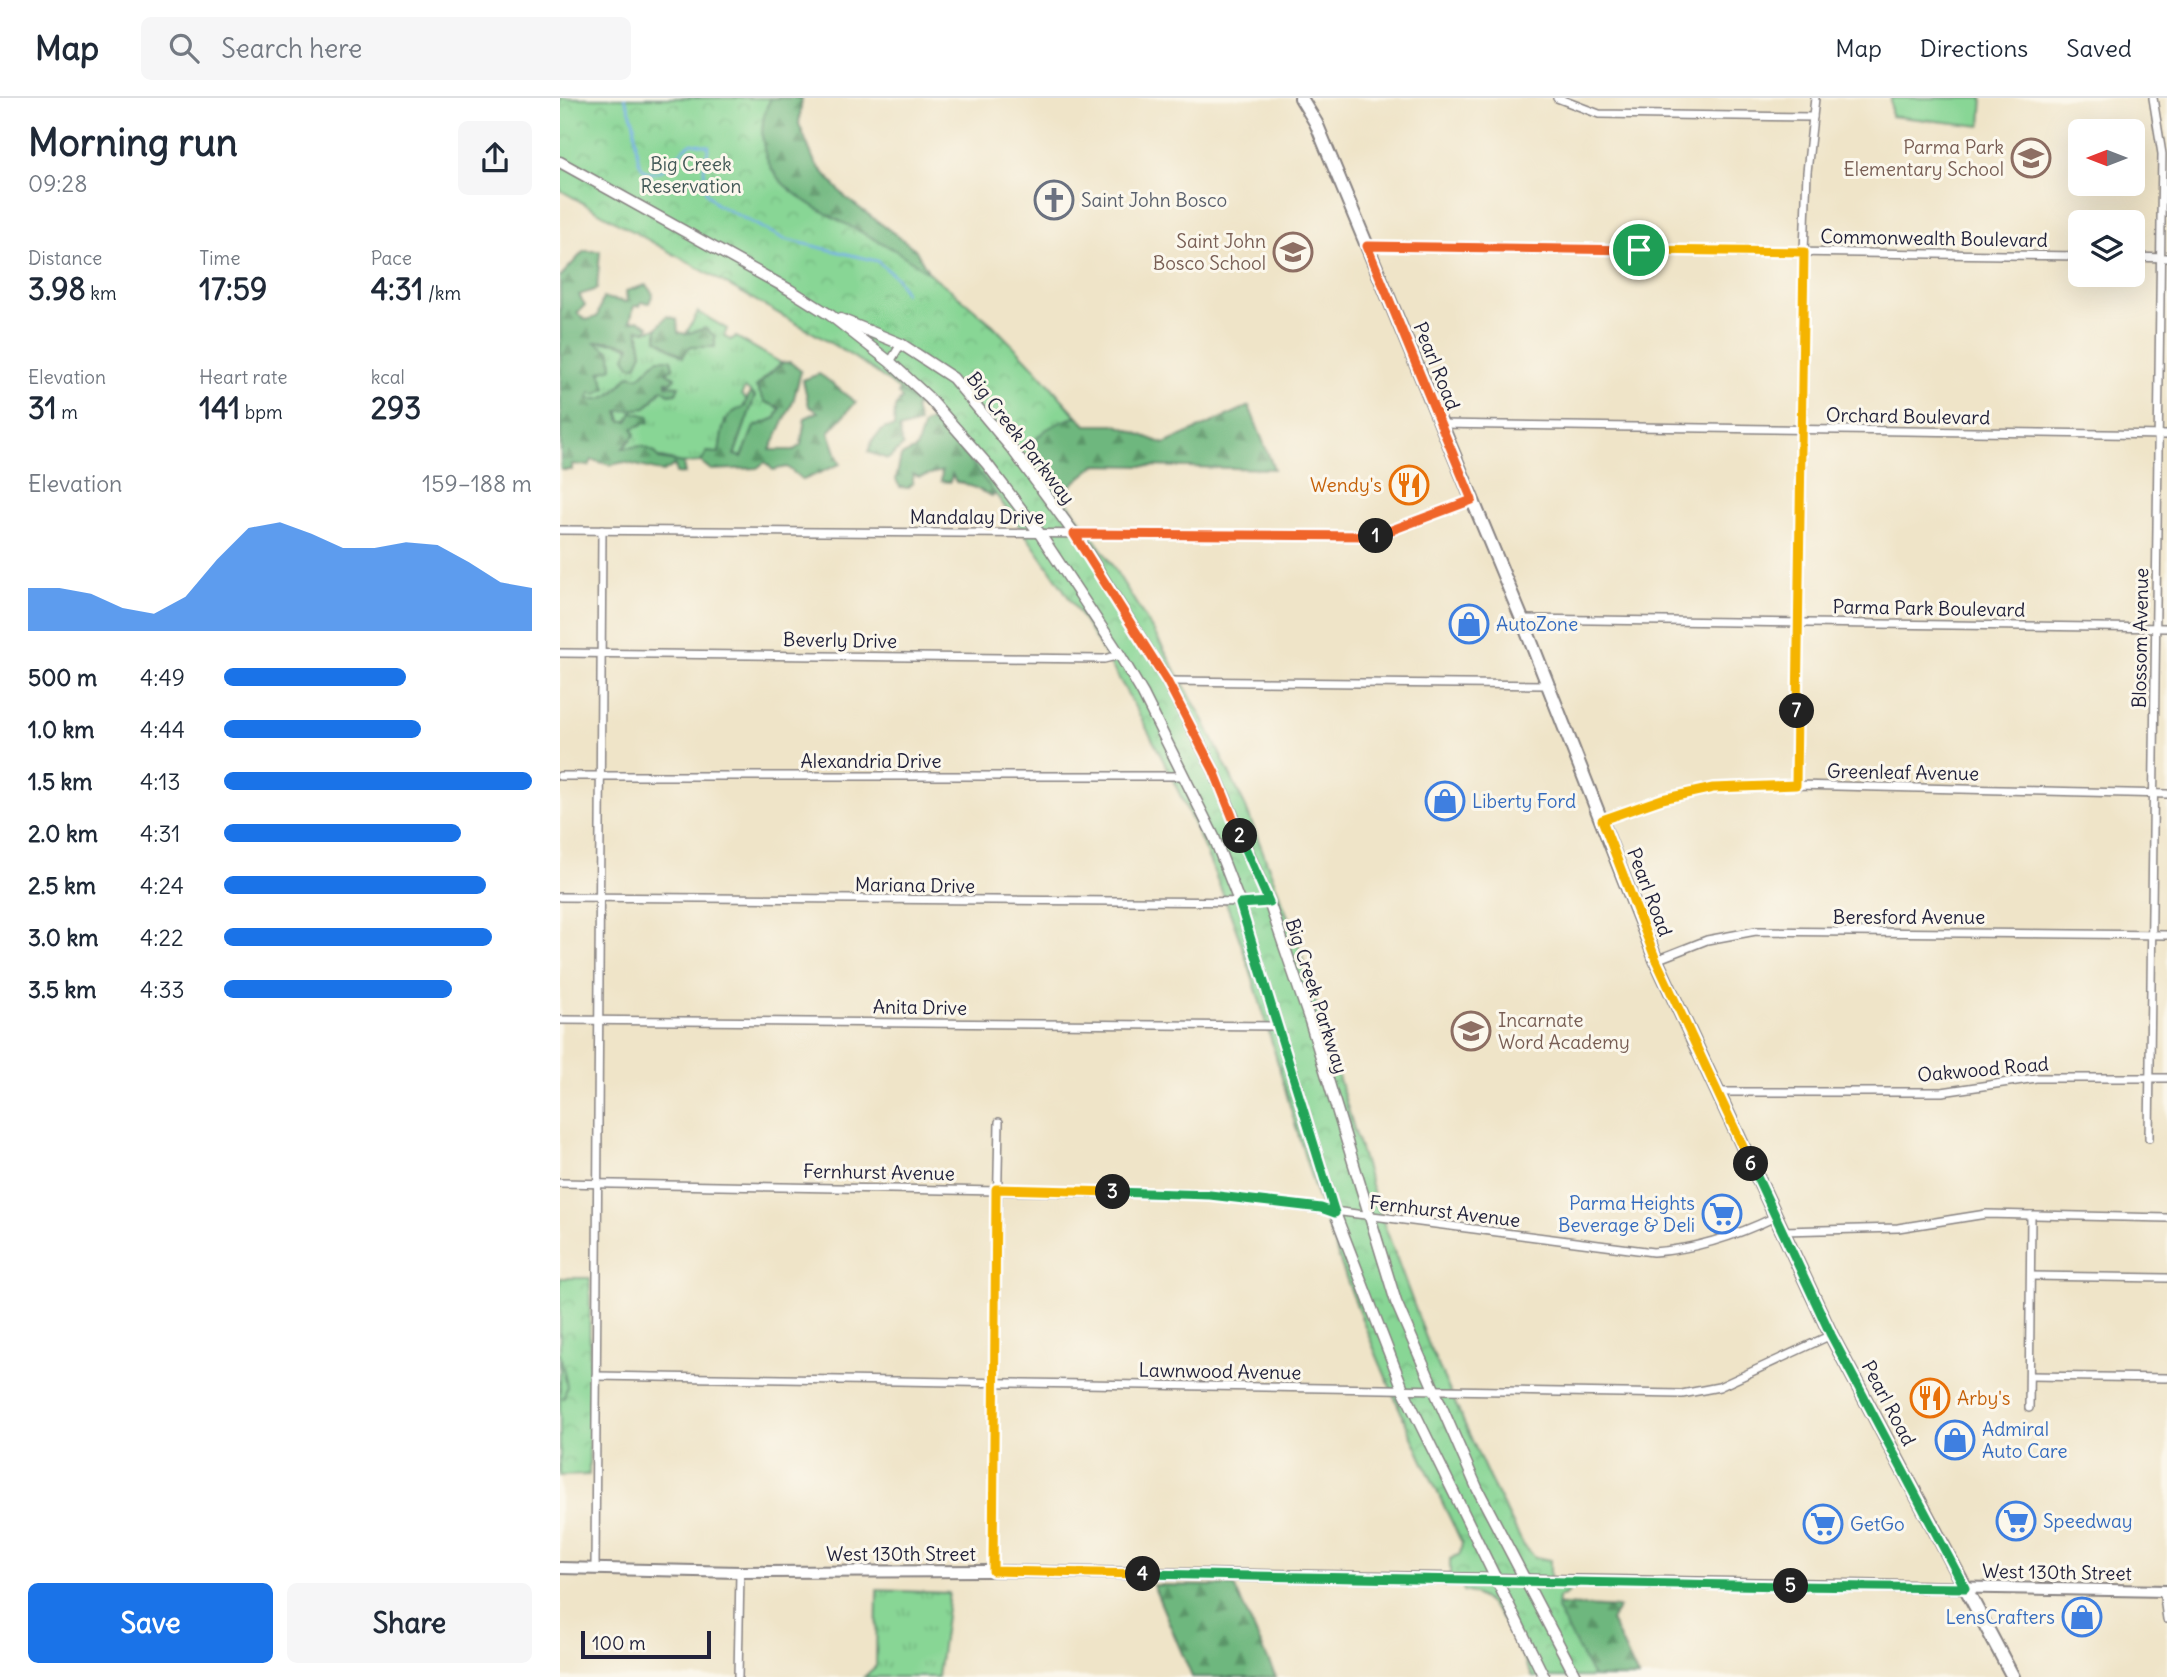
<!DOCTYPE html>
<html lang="en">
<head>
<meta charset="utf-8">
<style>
	:root { --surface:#fff; --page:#f6f6f7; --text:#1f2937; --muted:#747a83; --line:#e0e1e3; --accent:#1a73e8 }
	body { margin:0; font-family:Delius,sans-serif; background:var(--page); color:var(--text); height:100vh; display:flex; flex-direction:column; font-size:26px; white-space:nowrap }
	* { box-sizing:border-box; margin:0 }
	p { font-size:23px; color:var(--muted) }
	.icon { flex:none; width:38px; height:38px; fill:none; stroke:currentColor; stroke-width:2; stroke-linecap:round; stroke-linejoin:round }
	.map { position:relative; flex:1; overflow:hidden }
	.side { display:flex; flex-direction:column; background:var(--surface); width:560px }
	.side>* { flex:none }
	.needle { width:46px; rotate:270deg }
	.tools { position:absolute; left:1508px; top:21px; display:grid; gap:14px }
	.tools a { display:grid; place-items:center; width:77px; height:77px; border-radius:10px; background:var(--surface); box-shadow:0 7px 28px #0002; font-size:35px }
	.scale { position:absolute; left:21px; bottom:18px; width:130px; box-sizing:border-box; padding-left:7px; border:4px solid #22223b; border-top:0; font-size:19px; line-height:24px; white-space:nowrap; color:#22223b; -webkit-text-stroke:5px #fbf7ec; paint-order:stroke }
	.pin { position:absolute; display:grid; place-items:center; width:60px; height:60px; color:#fff; margin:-30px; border:4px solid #fff; border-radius:50%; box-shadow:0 2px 7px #0007 }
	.km { position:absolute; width:35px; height:35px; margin:-18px; border-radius:50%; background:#222; color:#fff; font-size:19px; line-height:35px; text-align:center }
	.round { display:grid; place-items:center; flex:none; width:74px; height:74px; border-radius:10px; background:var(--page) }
	.overview { display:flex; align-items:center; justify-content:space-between; height:119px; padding:0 28px }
	h1 { font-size:38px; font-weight:700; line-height:52px }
	.stats { display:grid; grid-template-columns:repeat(3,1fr); gap:10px; height:119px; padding:7px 28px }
	.stats div { display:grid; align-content:center }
	.stats b { font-size:30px; font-weight:700 }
	.stats small { font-size:19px; font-weight:400 }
	.stats p { font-size:19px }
	.chart { height:196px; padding:14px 28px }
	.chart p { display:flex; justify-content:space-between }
	.chart svg { width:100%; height:126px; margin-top:7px; fill:var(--accent); opacity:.7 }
	.cta { display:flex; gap:14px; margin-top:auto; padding:14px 28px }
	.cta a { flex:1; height:80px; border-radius:10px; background:var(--accent); color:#fff; font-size:28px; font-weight:700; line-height:80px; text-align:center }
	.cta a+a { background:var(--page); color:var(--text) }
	ul { padding:0 28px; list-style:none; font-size:23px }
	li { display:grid; grid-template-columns:112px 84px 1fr; align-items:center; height:52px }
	li i { height:18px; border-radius:9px; background:var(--accent) }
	header { display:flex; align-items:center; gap:42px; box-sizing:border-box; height:98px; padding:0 35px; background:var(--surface); border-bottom:2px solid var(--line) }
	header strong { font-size:33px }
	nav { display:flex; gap:38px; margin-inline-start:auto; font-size:24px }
	.search { width:490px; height:63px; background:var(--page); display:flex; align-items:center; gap:18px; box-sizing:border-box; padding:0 24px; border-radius:10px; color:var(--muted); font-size:26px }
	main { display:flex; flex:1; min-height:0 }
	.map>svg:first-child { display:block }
</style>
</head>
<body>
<header>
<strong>Map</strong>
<div class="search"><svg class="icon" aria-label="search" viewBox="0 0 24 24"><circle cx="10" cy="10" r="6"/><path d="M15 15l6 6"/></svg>Search here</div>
<nav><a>Map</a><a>Directions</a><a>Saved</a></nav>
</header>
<main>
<section class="side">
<div class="overview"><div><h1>Morning run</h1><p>09:28</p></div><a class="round"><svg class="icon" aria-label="share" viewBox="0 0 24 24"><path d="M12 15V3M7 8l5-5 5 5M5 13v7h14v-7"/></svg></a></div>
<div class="stats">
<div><p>Distance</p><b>3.98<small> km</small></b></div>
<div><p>Time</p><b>17:59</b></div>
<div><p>Pace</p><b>4:31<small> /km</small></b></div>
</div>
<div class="stats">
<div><p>Elevation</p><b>31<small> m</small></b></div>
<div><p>Heart rate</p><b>141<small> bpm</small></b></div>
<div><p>kcal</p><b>293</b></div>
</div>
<div class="chart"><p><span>Elevation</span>159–188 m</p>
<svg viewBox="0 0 160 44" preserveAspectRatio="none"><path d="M0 44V29L10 29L20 31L30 36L40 38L50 32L60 19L70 8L80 6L90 10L100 15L110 15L120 13L130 14L140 20L150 27L160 29V44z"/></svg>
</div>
<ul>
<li><b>500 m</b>4:49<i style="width:59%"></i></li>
<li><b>1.0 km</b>4:44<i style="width:64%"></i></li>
<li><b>1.5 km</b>4:13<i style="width:100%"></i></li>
<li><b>2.0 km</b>4:31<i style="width:77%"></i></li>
<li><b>2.5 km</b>4:24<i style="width:85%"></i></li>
<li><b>3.0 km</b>4:22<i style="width:87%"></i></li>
<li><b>3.5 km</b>4:33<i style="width:74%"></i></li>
</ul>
<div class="cta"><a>Save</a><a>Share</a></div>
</section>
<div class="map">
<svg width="1607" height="1579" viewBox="0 0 1607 1579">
	<defs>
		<pattern id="grass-tufts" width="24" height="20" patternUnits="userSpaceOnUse" patternTransform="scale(1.75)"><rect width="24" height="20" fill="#88d695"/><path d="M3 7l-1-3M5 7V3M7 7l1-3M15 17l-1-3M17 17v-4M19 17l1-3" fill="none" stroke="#75b781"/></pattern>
		<pattern id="forest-firs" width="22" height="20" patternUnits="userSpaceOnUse" patternTransform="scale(1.75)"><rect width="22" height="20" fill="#6eb77e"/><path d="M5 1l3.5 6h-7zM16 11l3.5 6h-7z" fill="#5a9468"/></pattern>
		<pattern id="park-crowns" width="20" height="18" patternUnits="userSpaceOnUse" patternTransform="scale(1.75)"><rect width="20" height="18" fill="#88d695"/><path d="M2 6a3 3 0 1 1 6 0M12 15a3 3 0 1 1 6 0" fill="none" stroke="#75b781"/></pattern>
	</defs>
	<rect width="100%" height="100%" fill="#fbf7ec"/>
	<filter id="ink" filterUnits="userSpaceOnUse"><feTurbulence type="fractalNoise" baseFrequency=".0143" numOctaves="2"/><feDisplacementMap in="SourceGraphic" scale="14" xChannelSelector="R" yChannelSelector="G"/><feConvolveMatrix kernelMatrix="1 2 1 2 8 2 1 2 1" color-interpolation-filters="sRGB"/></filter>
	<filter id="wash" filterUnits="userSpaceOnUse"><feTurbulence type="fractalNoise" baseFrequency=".00686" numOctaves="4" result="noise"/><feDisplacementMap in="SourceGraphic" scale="28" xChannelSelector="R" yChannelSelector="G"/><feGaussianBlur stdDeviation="1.57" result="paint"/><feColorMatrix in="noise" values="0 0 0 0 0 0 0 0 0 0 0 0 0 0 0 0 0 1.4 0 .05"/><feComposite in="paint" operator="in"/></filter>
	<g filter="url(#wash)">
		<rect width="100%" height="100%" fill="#efe4c8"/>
		<g fill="url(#grass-tufts)" stroke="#557c68" stroke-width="2">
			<path d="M138,214L167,231L164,238L170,242L176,239L221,265L196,289L220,309L216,320L194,329L182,359L174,358L195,298L185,290L181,297L187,302L183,310L165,322L159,356L147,354L141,364L123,365L63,351L68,324L61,323L58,312L86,310L114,278L107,276L98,261L79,279L69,277C58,290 47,306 28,300L39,274L35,244L58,245L82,255L78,231L86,233L97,230V241L129,249H154L126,236Z"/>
			<polygon points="317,1492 389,1495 378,1579 304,1579 316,1568"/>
		</g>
		<g fill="url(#forest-firs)" stroke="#486c5c" stroke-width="2">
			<polygon points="0,0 242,0 239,26 255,65 286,100 355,151 369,175 433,227 526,327 557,327 604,346 689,308 714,371 536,367 501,395 473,356"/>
			<path d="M24,153H40L37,191L19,197L25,207L17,215L26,222L37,219L43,200L67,204L66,193L86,187L93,196L89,205L81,204L80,208H74L70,224L78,222L89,228L86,233L78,231L82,255L76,268H70L65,259L70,248L48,243L35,244L51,254L52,270L40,274L46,290L35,297L31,294L28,300C47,306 59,290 69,277L79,279L98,261H111L113,270L106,274L115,280L110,285L106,283V287L119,288L116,295L109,296L102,291L86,310L58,313L61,323H68L72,314L89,318V324L73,330L75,337L63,350L82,348L95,354L99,361L123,365L125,376L116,375L115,367L103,374L64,364L51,367L32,362L29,368L12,366V372H1L0,179Z"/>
			<polygon points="107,218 117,221 118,234 126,236 145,230 155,238 155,249 129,249 123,259 97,241 97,230"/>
			<path d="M230,264L241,273L233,304L210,352H234L241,347L245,320L258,314L249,308L243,282L259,276C273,284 281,295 296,304L269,334L280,366L243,382L227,369L213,372L205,364L197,370L151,372L141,364L147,354L159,355C162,336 161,315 183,310L190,295L195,298L174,357L182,359L194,329L216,320L220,310L205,304L196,289L221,265Z"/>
			<polygon points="351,286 361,297 355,311 359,325 339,331 343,348 328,361 308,354 313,341 325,330 334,329 335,309 342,301 338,295"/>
			<polygon points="375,321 440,390 432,398 404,385 396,384 392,376 390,384 381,383 382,373 359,379 353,376 353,385 348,390 340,389 336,382 341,358 356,351 364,326"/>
			<polygon points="593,1487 674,1488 716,1579 632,1579"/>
			<polygon points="987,1506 1059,1510 1051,1522 1078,1579 1024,1579"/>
		</g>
		<g fill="url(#park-crowns)" stroke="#557c68" stroke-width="2">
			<path d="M0,0H211C197,25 200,58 218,80C241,108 303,133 336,153C406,197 464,253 516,318C497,326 472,332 473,356L545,456L594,534L644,623L686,710L737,842L817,1107L868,1245L929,1380L964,1448L975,1459L990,1462V1482H1009L1008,1495L998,1500L997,1511L1033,1579H973C956,1549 941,1498 903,1493V1481H890V1461L900,1456L902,1445C847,1333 797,1219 758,1100C730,1017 711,931 682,848C630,698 554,558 460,429C430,389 400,347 363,312C315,267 257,237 200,205C133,167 67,130 0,92Z"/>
			<polygon points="0,1180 30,1180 29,1377 0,1378"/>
		</g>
		<g fill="#88d695" stroke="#557c68" stroke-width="2">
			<polygon points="1331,0 1423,0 1421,28 1331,18"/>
			<polygon points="0,1256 7,1288 4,1300 0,1300"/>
		</g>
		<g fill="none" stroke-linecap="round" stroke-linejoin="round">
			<path stroke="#77b1e8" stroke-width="2.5" d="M65,0C68,8 72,17 74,26C77,44 73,88 104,71C116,64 120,51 132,45L149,48L144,70L146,94L156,106L224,141L317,163L336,179L345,195"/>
		</g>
	</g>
	<g filter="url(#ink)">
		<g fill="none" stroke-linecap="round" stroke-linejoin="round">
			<defs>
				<g id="minor">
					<polyline points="997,0 1039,16 1253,19"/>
					<polyline points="808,148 1521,158"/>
					<polyline points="1573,159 1607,160"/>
					<polyline points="330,264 341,246"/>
					<polyline points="880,326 1607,337"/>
					<polyline points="0,432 815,438 912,402"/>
					<polyline points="962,521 1607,530"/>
					<polyline points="0,555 544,561 560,557"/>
					<polyline points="607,583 987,587"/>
					<polyline points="0,678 622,678"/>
					<polyline points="1236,687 1244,154 1247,74 1255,0"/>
					<polyline points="1042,721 1102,701 1153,690 1236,687 1607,696"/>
					<polyline points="0,799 709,804"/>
					<polyline points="1096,862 1147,842 1196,833 1607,837"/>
					<polyline points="0,922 719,928"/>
					<polyline points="1159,994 1382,994 1476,980 1607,980"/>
					<polyline points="1589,1040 1601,124 1602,56 1593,0"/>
					<path d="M0,1085L650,1097L1093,1154C1137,1151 1176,1138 1215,1119"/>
					<polyline points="1223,1133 1338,1130 1426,1116 1607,1120"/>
					<polyline points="1471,1178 1607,1180"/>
					<polyline points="36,1278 1122,1296 1159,1289 1271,1237"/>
					<polyline points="1470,1278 1607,1280"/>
					<polyline points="1469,1310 1471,1117"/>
					<polyline points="35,1471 42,432"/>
					<polyline points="433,1473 434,1273 439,1024"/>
					<polyline points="1603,1493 1607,1521"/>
					<polyline points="178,1579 180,1474"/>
				</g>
				<g id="tertiary">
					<polyline points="0,64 230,192 270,217 330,264 369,300 427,366 480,436 560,557 583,596 654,739 680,806 775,1115 843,1291 984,1579"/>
					<polyline points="280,221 341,246 393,280 452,351 522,446 607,583 654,673 709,804 750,923 836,1204 917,1390 1016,1579"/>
				</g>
				<polyline id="secondary" points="0,1470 180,1474 433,1473 1607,1493"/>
				<polyline id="primary" points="741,0 756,25 962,521 1096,862 1271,1237 1453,1579"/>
			</defs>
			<use href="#minor" stroke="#888382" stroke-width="10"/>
			<use href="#tertiary" stroke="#888382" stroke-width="13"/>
			<use href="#secondary" stroke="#888382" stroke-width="14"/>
			<use href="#primary" stroke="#888382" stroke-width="16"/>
			<use href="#minor" stroke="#fff" stroke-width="7"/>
			<use href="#tertiary" stroke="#fff" stroke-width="10"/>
			<use href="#secondary" stroke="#fff" stroke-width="10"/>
			<use href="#primary" stroke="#fff" stroke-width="12"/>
		</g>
	</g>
	<g fill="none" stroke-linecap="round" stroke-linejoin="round" filter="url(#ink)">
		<defs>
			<polyline id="split-1" points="816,438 912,402 807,148 1079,152"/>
			<polyline id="split-2" points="680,738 654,673 607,583 514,436 816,438"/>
			<polyline id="split-3" points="553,1094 650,1097 761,1110 775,1115 680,806 709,804 680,738"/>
			<polyline id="split-4" points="553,1094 436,1091 433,1473 583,1476"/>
			<polyline id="split-5" points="583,1476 1231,1488"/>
			<polyline id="split-6" points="1191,1066 1271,1237 1405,1490 1231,1488"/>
			<polyline id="split-7" points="1191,1066 1096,862 1042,722 1102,701 1153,690 1236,687 1237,613"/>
			<polyline id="split-8" points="1079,152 1244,154 1237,613"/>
		</defs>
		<use href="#split-1" stroke="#fff" stroke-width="14"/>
		<use href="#split-2" stroke="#fff" stroke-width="14"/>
		<use href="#split-3" stroke="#fff" stroke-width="14"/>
		<use href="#split-4" stroke="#fff" stroke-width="14"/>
		<use href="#split-5" stroke="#fff" stroke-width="14"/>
		<use href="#split-6" stroke="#fff" stroke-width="14"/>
		<use href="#split-7" stroke="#fff" stroke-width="14"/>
		<use href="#split-8" stroke="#fff" stroke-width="14"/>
		<use href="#split-1" stroke="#f0652b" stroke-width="9"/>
		<use href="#split-2" stroke="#f0652b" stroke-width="9"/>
		<use href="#split-3" stroke="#22a559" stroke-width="9"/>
		<use href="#split-4" stroke="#f5b400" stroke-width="9"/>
		<use href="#split-5" stroke="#22a559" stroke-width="9"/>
		<use href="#split-6" stroke="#22a559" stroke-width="9"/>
		<use href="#split-7" stroke="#f5b400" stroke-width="9"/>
		<use href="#split-8" stroke="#f5b400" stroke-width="9"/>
	</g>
	<defs>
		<symbol id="school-ring" viewBox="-11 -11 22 22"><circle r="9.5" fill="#fbf7ec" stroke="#8d6e63" stroke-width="1.5"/><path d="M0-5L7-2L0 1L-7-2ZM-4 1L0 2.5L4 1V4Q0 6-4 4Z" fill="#8d6e63"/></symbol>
		<symbol id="church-ring" viewBox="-11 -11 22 22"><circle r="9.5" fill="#fbf7ec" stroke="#6b7280" stroke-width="1.5"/><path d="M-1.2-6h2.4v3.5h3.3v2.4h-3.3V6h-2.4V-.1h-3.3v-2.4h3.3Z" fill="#6b7280"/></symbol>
		<symbol id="restaurant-ring" viewBox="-11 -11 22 22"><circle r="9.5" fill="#fbf7ec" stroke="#e8710a" stroke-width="1.5"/><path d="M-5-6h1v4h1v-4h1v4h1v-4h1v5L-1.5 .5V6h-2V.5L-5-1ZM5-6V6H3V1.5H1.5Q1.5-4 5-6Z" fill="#e8710a"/></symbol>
		<symbol id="shop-ring" viewBox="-11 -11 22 22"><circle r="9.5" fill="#fbf7ec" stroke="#3f7fe0" stroke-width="1.5"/><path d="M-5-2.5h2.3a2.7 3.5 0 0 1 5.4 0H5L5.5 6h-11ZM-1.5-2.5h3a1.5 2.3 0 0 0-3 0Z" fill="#3f7fe0"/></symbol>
		<symbol id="supermarket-ring" viewBox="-11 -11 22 22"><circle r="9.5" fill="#fbf7ec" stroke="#3f7fe0" stroke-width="1.5"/><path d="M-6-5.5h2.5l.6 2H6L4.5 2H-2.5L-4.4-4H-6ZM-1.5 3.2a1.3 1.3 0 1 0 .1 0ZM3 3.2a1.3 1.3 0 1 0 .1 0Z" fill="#3f7fe0"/></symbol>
	</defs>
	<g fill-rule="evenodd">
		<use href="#school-ring" x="1449" y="38" width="44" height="44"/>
		<use href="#church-ring" x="472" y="80" width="44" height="44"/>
		<use href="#school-ring" x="711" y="132" width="44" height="44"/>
		<use href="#restaurant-ring" x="827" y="365" width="44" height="44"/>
		<use href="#shop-ring" x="887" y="504" width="44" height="44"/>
		<use href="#shop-ring" x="863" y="681" width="44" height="44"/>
		<use href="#school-ring" x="889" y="911" width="44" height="44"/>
		<use href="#supermarket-ring" x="1140" y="1094" width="44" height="44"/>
		<use href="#restaurant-ring" x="1348" y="1278" width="44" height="44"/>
		<use href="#shop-ring" x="1373" y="1320" width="44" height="44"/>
		<use href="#supermarket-ring" x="1434" y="1401" width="44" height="44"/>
		<use href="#supermarket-ring" x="1241" y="1404" width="44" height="44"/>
		<use href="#shop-ring" x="1500" y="1497" width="44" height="44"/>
	</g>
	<g text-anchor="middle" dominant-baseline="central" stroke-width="6" stroke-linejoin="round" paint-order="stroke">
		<g font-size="19" fill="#785e54" stroke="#fbf7ec" text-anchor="end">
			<text x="1444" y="49">Parma Park<tspan x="1444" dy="22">Elementary School</tspan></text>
			<text x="706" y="143">Saint John<tspan x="706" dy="22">Bosco School</tspan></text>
			<text x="938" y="922" text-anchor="start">Incarnate<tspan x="938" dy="22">Word Academy</tspan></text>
		</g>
		<g font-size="19" fill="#415856" stroke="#fbf7ec">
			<text x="131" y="66">Big Creek<tspan x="131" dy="22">Reservation</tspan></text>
		</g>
		<g font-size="19" fill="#5b616d" stroke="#fbf7ec" text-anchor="start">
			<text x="521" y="102">Saint John Bosco</text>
		</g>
		<g font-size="19" fill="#22223b" stroke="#fbf7ec">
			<text transform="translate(1374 140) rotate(1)">Commonwealth Boulevard</text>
			<text transform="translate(877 268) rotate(68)">Pearl Road</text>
			<text transform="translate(1348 318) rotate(1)">Orchard Boulevard</text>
			<text transform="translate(461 340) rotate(52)">Big Creek Parkway</text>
			<text x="417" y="419">Mandalay Drive</text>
			<text transform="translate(1369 510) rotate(1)">Parma Park Boulevard</text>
			<text transform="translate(1580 540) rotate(-89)">Blossom Avenue</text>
			<text transform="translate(280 542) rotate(1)">Beverly Drive</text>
			<text x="311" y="663">Alexandria Drive</text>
			<text transform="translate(1343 674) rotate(1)">Greenleaf Avenue</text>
			<text transform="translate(355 787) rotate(1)">Mariana Drive</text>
			<text transform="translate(1090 794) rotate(69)">Pearl Road</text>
			<text x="1349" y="819">Beresford Avenue</text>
			<text transform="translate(757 898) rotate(72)">Big Creek Parkway</text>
			<text transform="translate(360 909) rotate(1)">Anita Drive</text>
			<text transform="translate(1423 971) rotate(-5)">Oakwood Road</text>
			<text transform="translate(319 1074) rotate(1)">Fernhurst Avenue</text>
			<text transform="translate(885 1113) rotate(7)">Fernhurst Avenue</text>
			<text transform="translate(660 1273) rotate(1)">Lawnwood Avenue</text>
			<text transform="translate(1329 1305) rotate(62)">Pearl Road</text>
			<text x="341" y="1456">West 130th Street</text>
			<text transform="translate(1497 1474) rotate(1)">West 130th Street</text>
		</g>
		<g font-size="19" fill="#c56008" stroke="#fbf7ec" text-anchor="end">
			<text x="822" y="387">Wendy's</text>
			<text x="1397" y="1300" text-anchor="start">Arby's</text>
		</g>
		<g font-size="19" fill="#366cbe" stroke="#fbf7ec" text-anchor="start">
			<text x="936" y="526">AutoZone</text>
			<text x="912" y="703">Liberty Ford</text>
			<text x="1135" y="1105" text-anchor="end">Parma Heights<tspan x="1135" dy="22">Beverage &amp; Deli</tspan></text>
			<text x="1422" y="1331">Admiral<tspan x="1422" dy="22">Auto Care</tspan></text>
			<text x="1483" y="1423">Speedway</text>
			<text x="1290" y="1426">GetGo</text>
			<text x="1495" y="1519" text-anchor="end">LensCrafters</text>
		</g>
	</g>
</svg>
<div class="tools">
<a><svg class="needle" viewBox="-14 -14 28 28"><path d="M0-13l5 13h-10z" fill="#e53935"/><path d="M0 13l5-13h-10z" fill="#747a83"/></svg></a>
<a><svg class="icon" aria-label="layers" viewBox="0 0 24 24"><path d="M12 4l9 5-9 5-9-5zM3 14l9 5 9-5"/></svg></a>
</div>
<div class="scale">100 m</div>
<div class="pin" style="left:1079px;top:152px;background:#1e9e55"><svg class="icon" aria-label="arrive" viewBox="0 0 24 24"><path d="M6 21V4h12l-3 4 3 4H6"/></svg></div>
<b class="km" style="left:816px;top:438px">1</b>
<b class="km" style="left:680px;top:738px">2</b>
<b class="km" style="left:553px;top:1094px">3</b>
<b class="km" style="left:583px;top:1476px">4</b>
<b class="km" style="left:1231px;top:1488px">5</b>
<b class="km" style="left:1191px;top:1066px">6</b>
<b class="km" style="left:1237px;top:613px">7</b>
</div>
</main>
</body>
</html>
